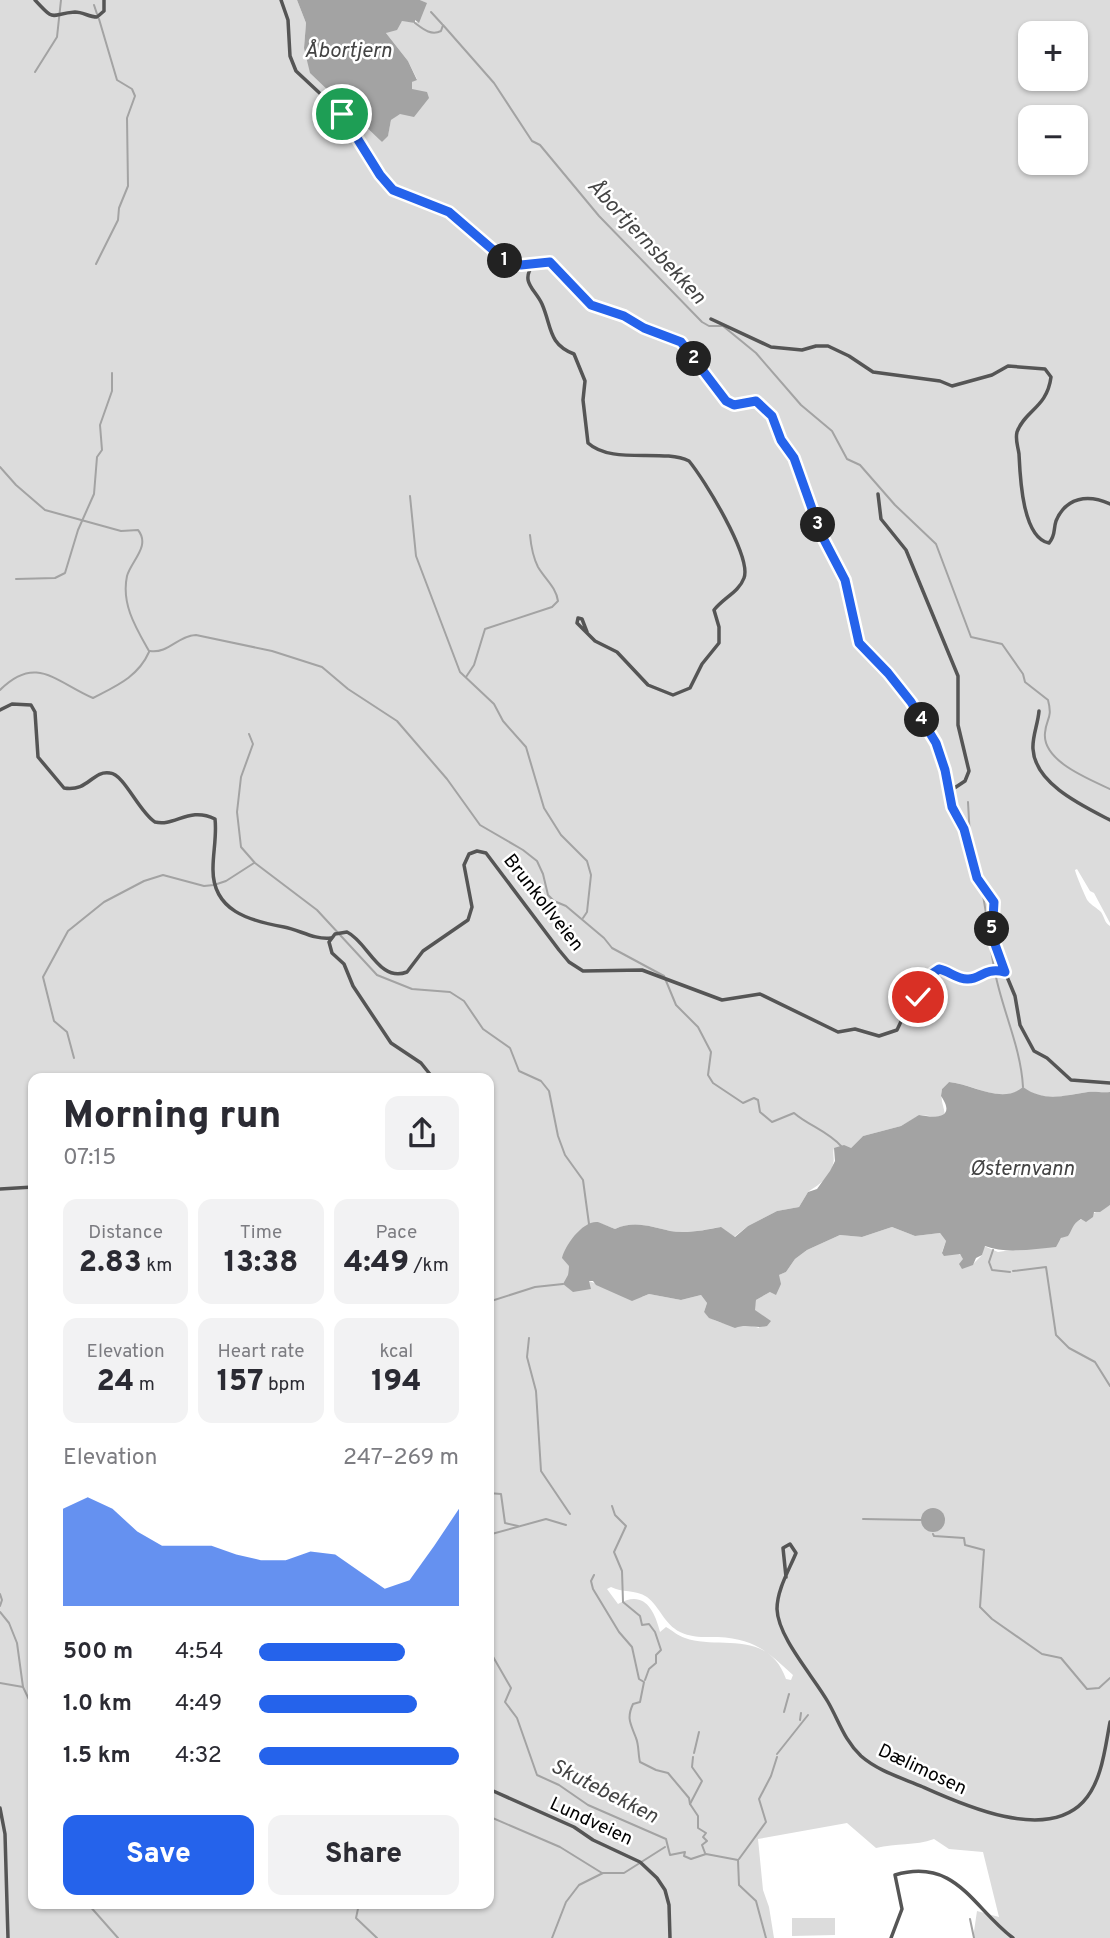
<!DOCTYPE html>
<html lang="en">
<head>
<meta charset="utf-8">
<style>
	:root { --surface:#fff; --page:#f2f2f3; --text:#2b2b33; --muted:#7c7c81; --accent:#2563eb }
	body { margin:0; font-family:Overpass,sans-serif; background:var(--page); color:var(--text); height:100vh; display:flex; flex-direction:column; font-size:26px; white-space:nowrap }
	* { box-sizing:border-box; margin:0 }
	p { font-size:23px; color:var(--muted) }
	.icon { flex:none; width:38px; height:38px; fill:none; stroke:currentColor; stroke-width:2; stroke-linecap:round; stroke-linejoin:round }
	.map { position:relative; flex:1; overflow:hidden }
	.drawer { position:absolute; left:28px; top:1073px; width:466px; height:836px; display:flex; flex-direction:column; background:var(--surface); border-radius:14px; box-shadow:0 2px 5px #0004 }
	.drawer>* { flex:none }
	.fabs { position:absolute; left:1018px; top:21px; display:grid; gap:14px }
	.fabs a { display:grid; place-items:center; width:70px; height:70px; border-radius:14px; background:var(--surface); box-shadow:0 2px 5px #0004; font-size:35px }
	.pin { position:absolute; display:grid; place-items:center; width:60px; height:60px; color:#fff; margin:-30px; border:4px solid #fff; border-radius:50%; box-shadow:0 2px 7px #0007 }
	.km { position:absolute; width:35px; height:35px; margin:-18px; border-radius:50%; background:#222; color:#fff; font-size:19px; line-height:35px; text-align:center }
	.round { display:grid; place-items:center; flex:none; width:74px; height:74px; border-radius:14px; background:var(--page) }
	.head { display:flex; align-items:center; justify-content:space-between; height:119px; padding:0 35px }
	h1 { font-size:38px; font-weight:800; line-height:52px }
	.metrics { display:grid; grid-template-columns:repeat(3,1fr); gap:10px; height:119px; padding:7px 35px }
	.metrics div { display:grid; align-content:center; border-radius:14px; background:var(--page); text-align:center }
	.metrics b { font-size:30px; font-weight:800 }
	.metrics small { font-size:19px; font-weight:400 }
	.metrics p { font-size:19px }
	.chart { height:196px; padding:14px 35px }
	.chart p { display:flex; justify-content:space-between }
	.chart svg { width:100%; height:126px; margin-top:7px; fill:var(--accent); opacity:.7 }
	.button { display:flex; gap:14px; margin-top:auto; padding:14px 35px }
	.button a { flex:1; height:80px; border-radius:14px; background:var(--accent); color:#fff; font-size:28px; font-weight:800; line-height:80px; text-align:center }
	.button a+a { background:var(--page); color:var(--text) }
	ul { padding:0 35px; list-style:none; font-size:23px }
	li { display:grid; grid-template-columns:112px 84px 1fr; align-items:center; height:52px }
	li i { height:18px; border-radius:9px; background:var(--accent) }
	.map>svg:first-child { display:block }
</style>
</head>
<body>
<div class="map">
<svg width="1110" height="1938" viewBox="0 0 1110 1938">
	<rect width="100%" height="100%" fill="#fff"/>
	<g fill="#dcdcdc" fill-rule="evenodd">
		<path d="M0,0H297L306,23L304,48L382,142L388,135L391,120C403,112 412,96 412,82L417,79L408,61L386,33L402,21L418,22L426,3L420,0H1110V923L1094,893L1090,891L1077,869L1075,870C1075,872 1086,899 1088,901C1091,905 1097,908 1101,912C1105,918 1104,922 1110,926V1092C1102,1093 1095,1091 1088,1092C1065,1095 1045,1103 1023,1088C1002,1105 973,1084 949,1082L942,1089C938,1112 960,1120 920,1115L901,1126L863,1136L851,1148H834C832,1154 835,1158 833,1164C830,1180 817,1185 808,1192L799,1207L777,1211L748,1226L734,1237L720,1227C705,1230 686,1234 670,1231C651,1227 635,1220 615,1229L597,1222L569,1266L568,1275L642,1297L649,1294L681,1300L701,1295L707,1303L704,1312C720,1330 739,1321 759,1328L761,1315L754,1310L756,1300L770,1292L779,1275L786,1272L795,1259L807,1250L840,1235L862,1237L892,1227L915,1236L940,1233L946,1241L942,1252L959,1254L973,1264L982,1255L984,1246L998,1252L1057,1243L1076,1222L1110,1205V1938H973L977,1911L999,1917L983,1852L949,1849L934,1839C915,1846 896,1843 876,1848L847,1823L758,1839L763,1890L769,1907L774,1938H0ZM1031,33H1076V79H1031ZM1031,117H1076V163H1031ZM33,1078H488V1904H33ZM611,1587C622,1593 635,1589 647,1597C660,1607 664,1624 680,1632C692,1638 706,1637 718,1637C755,1639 767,1651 793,1675L791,1680L786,1679C768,1628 718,1650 685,1638C678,1636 672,1630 666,1627L660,1632C654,1608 643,1590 618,1604L607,1589Z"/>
		<polygon points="792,1918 835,1918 835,1935 792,1936"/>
	</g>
	<g fill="#a3a3a3">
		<polygon points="297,0 420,0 427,3 419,23 415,20 415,23 402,21 397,30 386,33 408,61 417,80 412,82 412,89 427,92 429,98 414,117 400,114 391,120 388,136 382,142 310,73 304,48 306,23"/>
		<path d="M949,1082C973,1084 1002,1105 1023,1087C1045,1103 1065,1095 1088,1092C1095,1091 1102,1093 1110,1092V1205L1100,1212H1094L1093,1217L1086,1222L1081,1219C1072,1224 1073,1229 1068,1236L1061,1238L1056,1247C1034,1249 1005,1254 985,1246L982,1255L976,1258L973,1265L962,1269L959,1264L963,1259L960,1254L944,1256L942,1253L946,1241L940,1233L915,1236L892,1227L862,1237L840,1235L807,1250L795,1259L786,1272L779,1275L781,1284L776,1295L770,1292L756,1300L755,1310L771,1321L767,1326C755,1329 747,1323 735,1328L709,1318L704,1312L707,1303L701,1295L681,1300L649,1294L632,1301L596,1285L593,1281H589L591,1289L573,1292L563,1284L568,1275L569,1266L562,1258C565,1245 583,1220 598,1222C604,1224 609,1227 615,1229C635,1220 651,1227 670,1231C686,1234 705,1230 721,1227L735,1237L748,1226L777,1211L799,1207L808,1192L817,1189L830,1171L835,1161L834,1148L844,1145L851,1148L863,1136L901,1126L919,1115C934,1118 957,1119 941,1096L942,1089Z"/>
		<circle cx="933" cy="1520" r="12"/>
	</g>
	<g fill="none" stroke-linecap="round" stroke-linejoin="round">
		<g stroke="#a3a3a3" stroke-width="2">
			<polyline points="94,5 97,14"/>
			<polyline points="431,12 442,24"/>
			<path d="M415,23C423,29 431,36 441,31L443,25L494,83L532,141L540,145L599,216L702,322L709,326H723L756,353L801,405L832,431L847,459L860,465L895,505L936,544L971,637L1002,644L1023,674L1025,682L1048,700C1053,719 1046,718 1045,733C1042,761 1089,779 1110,789"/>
			<polyline points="35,72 57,37 61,0"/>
			<polyline points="96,264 118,220 119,208 128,186 127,118 135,96 132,89 117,80 99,19"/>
			<path d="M0,467L16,485L45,510L121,531L138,530C151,546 131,561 127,576C121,604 136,628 149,651"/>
			<polyline points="410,496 416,556 460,672 494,704 503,721 526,747 544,808 561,835 587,861 591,875 587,912 583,918"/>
			<polyline points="16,579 55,578 65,573 78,530 94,494 97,457 102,450 100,425 112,391 112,373"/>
			<path d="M150,651C168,654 179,635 196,635L272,651L322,667L348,689L397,721L447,779L480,825L523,850L537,861L543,874L548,895L554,901L566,906L604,938L612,948L664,976L676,1005L698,1027L711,1052L708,1075L713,1083L743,1103L754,1098L758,1100L760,1112L772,1122L794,1113C809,1126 828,1131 842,1147"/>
			<path d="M466,677L474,665L485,629L552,607L558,601C556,587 545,579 538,567C533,557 531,546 530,535"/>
			<path d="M0,690C36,654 56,682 93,698C116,686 138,677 149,652"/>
			<polyline points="249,734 253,744 241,777 237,812 241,847 255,863 317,910 377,975 412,989 450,992 464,1001 483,1029 510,1048 519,1071 541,1081 549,1091 558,1136 565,1155 583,1180 589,1224"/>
			<polyline points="968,802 970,838 979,877"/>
			<path d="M981,886C988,916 989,947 996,977C1004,1014 1021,1049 1023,1087"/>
			<polyline points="74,1058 67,1032 54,1021 43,977 68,931 104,902 144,881 163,875 204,886 214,885 226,881 254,863"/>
			<polyline points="993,1250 989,1262 992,1270 1010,1272"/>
			<polyline points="1013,1271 1046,1267 1056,1335 1069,1348 1095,1362 1110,1386"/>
			<polyline points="488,1302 535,1287 563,1284"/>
			<polyline points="529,1338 527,1357 536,1391 541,1471 570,1514"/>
			<polyline points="488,1493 501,1494 505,1523 518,1526"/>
			<polyline points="612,1506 615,1515 626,1526 614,1552 622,1571 623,1602 640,1616 642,1625 649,1624 655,1632 661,1650 656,1655 656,1663 649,1669 645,1680"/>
			<polyline points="863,1519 922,1520"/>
			<polyline points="933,1534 934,1536 964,1538 965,1545 984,1550 980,1607 992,1619 1042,1654 1061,1658 1087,1689 1099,1688 1110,1678"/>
			<polyline points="488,1535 546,1519 566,1525"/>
			<path d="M594,1575L591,1581L593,1589L619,1632L632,1647L639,1679L644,1682L640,1702L633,1704C626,1719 631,1724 636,1738C639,1745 638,1754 640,1762L656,1770L668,1773L689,1798L690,1804L698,1816V1828L706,1833L703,1837L707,1841L702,1845L705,1853"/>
			<polyline points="0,1594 2,1600 0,1606"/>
			<polyline points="0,1612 9,1623 17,1643 23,1687 33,1708"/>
			<polyline points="488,1648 511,1688 505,1702 517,1718 537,1775 559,1785 588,1805 666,1839 670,1855 685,1852 684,1856 691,1859 706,1854 738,1860 739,1885 756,1901 766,1938"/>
			<polyline points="0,1683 23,1687"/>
			<polyline points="784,1712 789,1694"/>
			<polyline points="800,1720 801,1713"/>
			<polyline points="694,1753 699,1732"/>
			<polyline points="777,1754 808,1715"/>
			<polyline points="690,1804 702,1781 692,1767 693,1757"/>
			<polyline points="488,1816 560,1847 602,1873"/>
			<polyline points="739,1859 766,1822 759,1799 771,1776 777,1757"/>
			<polyline points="88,1904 118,1938"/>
			<polyline points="359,1904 356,1918 377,1938"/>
			<polyline points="970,1919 974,1938"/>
			<polyline points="552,1938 566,1902 579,1885 603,1873 624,1873 665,1847"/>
		</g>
		<g stroke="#555" stroke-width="3.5">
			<path d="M35,0C56,23 49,14 75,12C83,12 89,17 97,17L104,11V0"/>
			<polyline points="281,0 288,20 290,56 296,71 342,114 385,184 400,194 449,212 507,262 521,266 550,262 591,305 624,316 644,328 680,342 726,401 734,405 756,401 772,416 781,440 794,458 821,534 845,580 859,643 888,673 910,702 936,743 945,770 952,807 964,829 977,878 994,902 992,936 1005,972"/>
			<path d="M533,265C520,282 535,289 542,304C552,327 548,344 574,354L585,381L583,400L588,443C612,465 662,448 689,461C704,479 752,557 744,578C739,592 723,598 714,610L719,627V643L702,664L690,688L673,695L648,685L617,652L595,641L577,623L578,618L582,619L587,632"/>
			<path d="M711,319L771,347L802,350L816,346H828L849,356L873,372L940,381L952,386L992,375L1008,366L1045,369L1051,377C1047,408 1025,410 1017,432C1015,440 1018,446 1019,454C1020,475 1022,538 1049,543C1056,535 1053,530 1056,521C1066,497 1088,494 1110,504"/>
			<polyline points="878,494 881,519 906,550 958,676 958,725 969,771 965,781 950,791"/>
			<path d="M0,710L12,704L31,705L35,712L38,757L64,788C89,792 92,770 110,773C124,774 139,812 155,822C175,827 189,806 215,819C217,835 213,852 213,868C212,911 250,921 284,927C300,930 314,940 331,938"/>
			<path d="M1039,711C1038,724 1032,737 1033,749C1035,784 1083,806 1110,820"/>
			<path d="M433,1078L421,1063L391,1043L353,986L344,964L332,953L329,942L335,934L347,932C368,942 379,983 407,972L423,951L468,920L472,907L464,865L469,854L477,851L486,853L559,950L569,962L583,971L642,970L722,1000L760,994L838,1032L855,1029L879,1036L897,1030L906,1011L936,970C948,968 956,980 968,979C983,979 983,967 1005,972L1015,996L1020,1025L1034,1051L1047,1058L1071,1080L1110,1083"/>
			<polyline points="0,1189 33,1187"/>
			<path d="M786,1577L783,1548L790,1544L796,1553C789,1570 777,1590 777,1609C778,1638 814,1677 828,1702C839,1721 844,1740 861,1756C878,1771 902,1778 923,1787C963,1805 1045,1842 1083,1802C1102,1782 1105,1748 1110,1722"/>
			<polyline points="491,1790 574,1827 593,1840 640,1862 657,1878 665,1890 669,1905 670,1938"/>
			<polyline points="0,1808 5,1834 8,1938"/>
			<path d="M891,1938L902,1909L895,1875C956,1857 973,1908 1013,1938"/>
		</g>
	</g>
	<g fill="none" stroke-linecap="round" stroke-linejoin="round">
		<defs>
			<path id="route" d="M342,114L380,175L393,190L449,212L507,262L521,265L550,262L591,305L624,316L644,328L681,342L726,401L734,405L756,401L772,416L781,440L794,458L821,534L845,580L859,643L888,673L911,702L936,743L945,770L952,807L964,829L977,878L994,902L992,936L1005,972C983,967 981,980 967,979C957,979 949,971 939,969L933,973L918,997"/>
		</defs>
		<use href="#route" stroke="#fff" stroke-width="14"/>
		<use href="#route" stroke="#2563eb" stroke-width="9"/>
	</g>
	<g text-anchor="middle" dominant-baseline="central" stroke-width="5" stroke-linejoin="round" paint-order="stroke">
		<g font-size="19" fill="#000" stroke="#fff">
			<text transform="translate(543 903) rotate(52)">Brunkollveien</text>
			<text transform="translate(922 1770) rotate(25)">Dælimosen</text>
			<text transform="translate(591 1822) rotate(25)">Lundveien</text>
		</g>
		<g font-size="21" font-style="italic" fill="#444" stroke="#fff">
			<text x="348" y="51">Åbortjern</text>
			<text transform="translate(646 242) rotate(47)">Åbortjernsbekken</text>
			<text x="1022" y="1169">Østernvann</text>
			<text transform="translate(604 1792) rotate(27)">Skutebekken</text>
		</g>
	</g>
</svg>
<div class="fabs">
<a>+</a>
<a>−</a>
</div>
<div class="pin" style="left:342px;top:114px;background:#1e9e55"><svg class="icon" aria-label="arrive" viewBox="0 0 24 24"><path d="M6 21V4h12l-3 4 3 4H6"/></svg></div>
<div class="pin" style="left:918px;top:997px;background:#d93025"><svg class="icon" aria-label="check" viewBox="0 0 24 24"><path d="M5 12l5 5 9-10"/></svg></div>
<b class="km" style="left:505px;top:261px">1</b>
<b class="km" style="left:694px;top:359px">2</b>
<b class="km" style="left:818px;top:525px">3</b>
<b class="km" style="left:922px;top:720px">4</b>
<b class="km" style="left:992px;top:929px">5</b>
<section class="drawer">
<div class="head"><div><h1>Morning run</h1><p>07:15</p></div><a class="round"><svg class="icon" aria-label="share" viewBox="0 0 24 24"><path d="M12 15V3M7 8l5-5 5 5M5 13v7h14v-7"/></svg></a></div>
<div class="metrics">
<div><p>Distance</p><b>2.83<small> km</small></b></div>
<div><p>Time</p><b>13:38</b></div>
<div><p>Pace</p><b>4:49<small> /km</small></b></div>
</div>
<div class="metrics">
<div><p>Elevation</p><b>24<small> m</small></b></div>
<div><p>Heart rate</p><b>157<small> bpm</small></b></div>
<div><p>kcal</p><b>194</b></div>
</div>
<div class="chart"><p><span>Elevation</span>247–269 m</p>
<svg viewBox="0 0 160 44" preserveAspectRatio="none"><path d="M0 44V10L10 6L20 10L30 18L40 23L50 23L60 23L70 26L80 28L90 28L100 25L110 26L120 32L130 38L140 35L150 23L160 10V44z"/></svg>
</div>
<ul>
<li><b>500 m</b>4:54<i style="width:73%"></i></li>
<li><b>1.0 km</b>4:49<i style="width:79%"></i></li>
<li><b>1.5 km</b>4:32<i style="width:100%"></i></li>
</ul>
<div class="button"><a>Save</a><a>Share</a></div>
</section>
</div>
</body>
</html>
